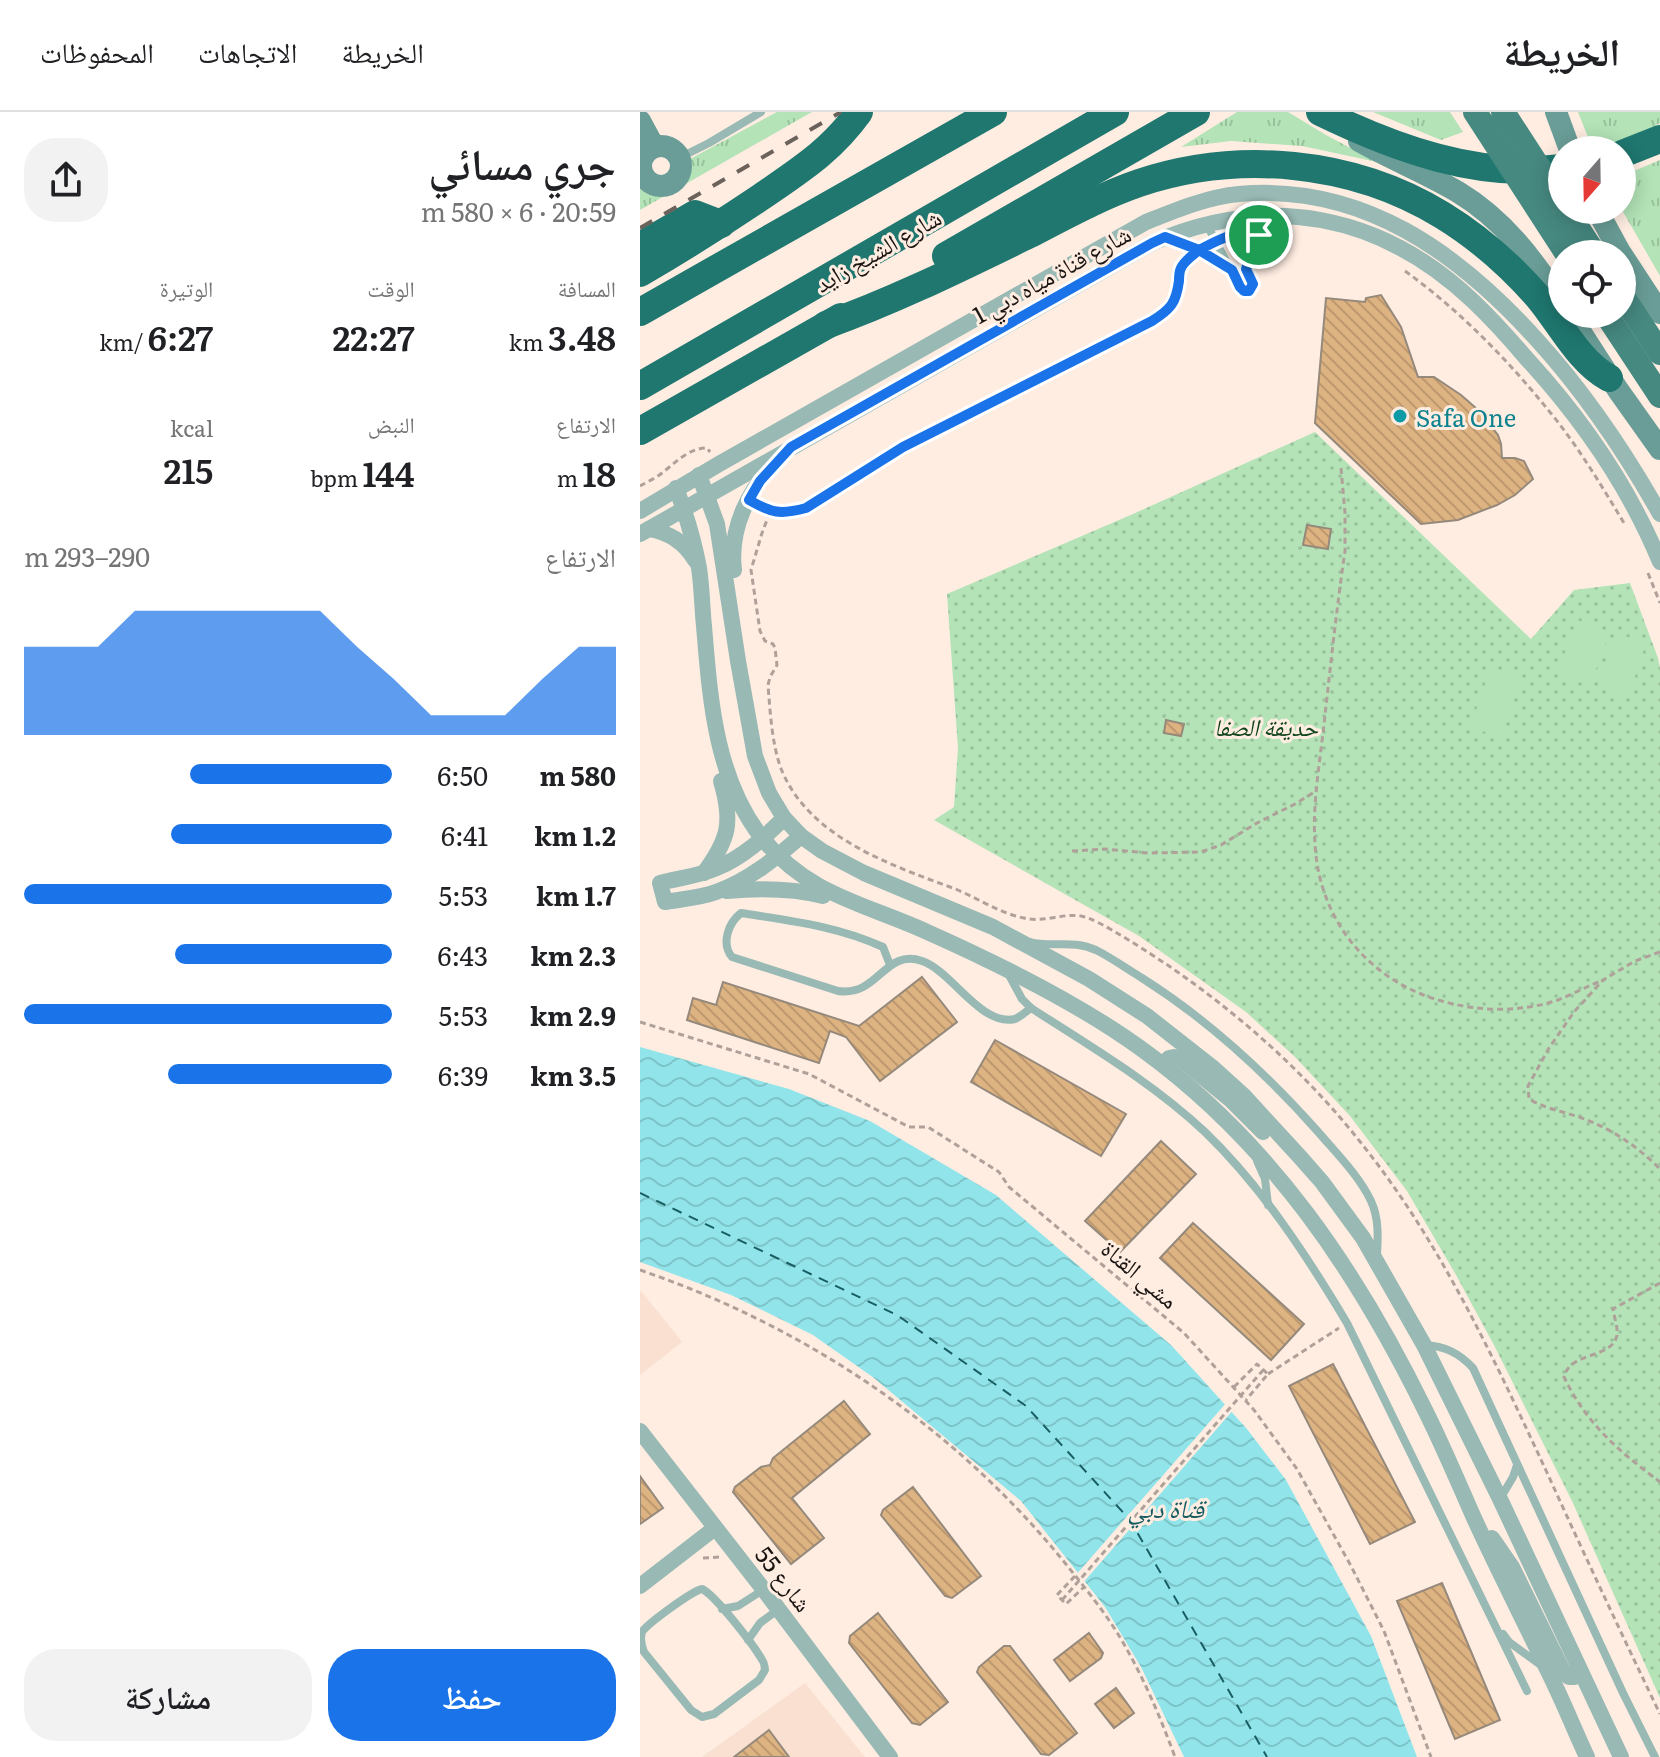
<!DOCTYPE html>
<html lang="ar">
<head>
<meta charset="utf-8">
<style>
	:root { --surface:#fff; --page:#f2f2f2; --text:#202124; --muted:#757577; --line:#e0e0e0; --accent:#1a73e8 }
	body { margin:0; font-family:Literata,"Noto Naskh Arabic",serif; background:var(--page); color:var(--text); direction:rtl; height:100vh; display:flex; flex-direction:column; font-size:30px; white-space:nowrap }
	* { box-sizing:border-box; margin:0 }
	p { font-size:26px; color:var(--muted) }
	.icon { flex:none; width:44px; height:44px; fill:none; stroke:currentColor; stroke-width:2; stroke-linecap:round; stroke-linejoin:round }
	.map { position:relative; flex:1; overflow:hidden; direction:ltr }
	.details { display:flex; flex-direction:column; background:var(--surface); width:640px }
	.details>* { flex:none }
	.needle { width:52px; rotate:200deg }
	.tools { position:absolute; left:908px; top:24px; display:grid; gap:16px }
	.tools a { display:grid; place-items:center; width:88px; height:88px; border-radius:50%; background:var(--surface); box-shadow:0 4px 20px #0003; font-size:40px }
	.pin { position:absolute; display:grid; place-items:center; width:68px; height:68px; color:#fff; margin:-34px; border:4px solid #fff; border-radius:50%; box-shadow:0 2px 8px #0007 }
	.round { display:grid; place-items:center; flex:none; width:84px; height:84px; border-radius:32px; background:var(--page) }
	.summary { display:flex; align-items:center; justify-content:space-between; height:136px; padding:0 24px }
	h1 { font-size:44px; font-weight:600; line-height:60px }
	.metrics { display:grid; grid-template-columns:repeat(3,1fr); gap:12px; height:136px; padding:8px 24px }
	.metrics div { display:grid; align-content:center }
	.metrics b { font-size:34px; font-weight:600 }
	.metrics small { font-size:22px; font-weight:400 }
	.metrics p { font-size:22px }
	.chart { height:224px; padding:16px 24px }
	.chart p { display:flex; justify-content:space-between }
	.chart svg { width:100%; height:144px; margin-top:8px; fill:var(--accent); opacity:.7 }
	.action { display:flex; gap:16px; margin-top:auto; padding:16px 24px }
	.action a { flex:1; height:92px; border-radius:32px; background:var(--accent); color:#fff; font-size:32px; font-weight:600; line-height:92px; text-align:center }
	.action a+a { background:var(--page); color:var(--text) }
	ul { padding:0 24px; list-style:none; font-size:26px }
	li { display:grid; grid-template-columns:128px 96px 1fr; align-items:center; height:60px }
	li i { height:20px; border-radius:10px; background:var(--accent) }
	header { display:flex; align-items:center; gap:48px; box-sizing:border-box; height:112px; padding:0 40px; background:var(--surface); border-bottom:2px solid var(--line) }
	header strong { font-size:38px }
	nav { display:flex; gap:44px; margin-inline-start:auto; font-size:28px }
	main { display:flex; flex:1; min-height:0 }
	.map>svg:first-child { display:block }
</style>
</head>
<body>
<header>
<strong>الخريطة</strong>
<nav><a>الخريطة</a><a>الاتجاهات</a><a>المحفوظات</a></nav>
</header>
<main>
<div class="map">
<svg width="1020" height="1645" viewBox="0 0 1020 1645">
	<defs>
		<pattern id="grass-tufts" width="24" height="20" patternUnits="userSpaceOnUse" patternTransform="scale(2)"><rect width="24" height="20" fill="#b3e3b7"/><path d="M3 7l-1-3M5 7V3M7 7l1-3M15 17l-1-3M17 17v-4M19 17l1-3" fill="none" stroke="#99c29c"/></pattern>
		<pattern id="park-dots" width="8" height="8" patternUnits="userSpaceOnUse" patternTransform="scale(2)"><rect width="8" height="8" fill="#b3e3b7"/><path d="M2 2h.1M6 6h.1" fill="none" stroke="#99c29c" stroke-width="1.8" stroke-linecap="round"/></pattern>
		<pattern id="water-waves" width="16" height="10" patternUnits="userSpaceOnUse" patternTransform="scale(2)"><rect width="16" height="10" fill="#91e5ea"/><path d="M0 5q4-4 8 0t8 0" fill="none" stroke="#7cc4c8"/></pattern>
		<pattern id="building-back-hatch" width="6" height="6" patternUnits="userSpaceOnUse" patternTransform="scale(2)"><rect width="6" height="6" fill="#deb382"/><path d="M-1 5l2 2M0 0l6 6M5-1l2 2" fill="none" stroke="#be996f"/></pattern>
	</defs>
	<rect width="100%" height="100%" fill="#ffede2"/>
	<g fill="#f9e0d0">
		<polygon points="1,1179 42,1230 0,1263 0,1180"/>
		<polygon points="165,1571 225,1645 62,1645"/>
	</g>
	<g fill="url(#grass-tufts)">
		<path d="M137,0H172L0,98V77C22,87 49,72 50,47Z"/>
		<polygon points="597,0 648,0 686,23 737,50 662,34 591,29 541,35"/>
		<polygon points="733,0 810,0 823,20 801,28"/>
		<polygon points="938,0 1020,0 1020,11 993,27 959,38 953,38"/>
		<polygon points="1020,48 1020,164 982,98 982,62 994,59"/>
	</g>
	<polygon fill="url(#park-dots)" points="675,320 891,527 934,478 990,471 1018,546 1020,556 1020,1586 932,1389 855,1235 816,1163 767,1079 710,1004 655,945 606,900 499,824 294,708 314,695 318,636 307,482 493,402"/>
	<g fill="#b3e3b7">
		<polygon points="937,508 970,520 950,574 917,562"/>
		<polygon points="975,521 1006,531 988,586 957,576"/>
		<polygon points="851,556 881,567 860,625 830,615"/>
	</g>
	<polygon fill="url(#water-waves)" points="0,935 149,977 230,1009 356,1083 532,1234 607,1317 646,1368 731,1524 777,1645 544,1645 501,1555 465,1495 381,1389 234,1266 173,1223 91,1183 0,1150"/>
	<polygon fill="#ffede2" points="587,1290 594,1297 442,1472 435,1464"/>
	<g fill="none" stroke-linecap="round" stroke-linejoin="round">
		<polyline stroke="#185e63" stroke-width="2" stroke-dasharray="10 8" stroke-linecap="butt" points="0,1081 257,1203 386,1294 490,1408 627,1645"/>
	</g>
	<g fill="url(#building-back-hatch)" stroke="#95897b" stroke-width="2">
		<polygon points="741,183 761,215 778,265 794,265 821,283 837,297 858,323 861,332 862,346 875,346 884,349 893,367 875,383 857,393 818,408 781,412 675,311 686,186 725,190 726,186"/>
		<polygon points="667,413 691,417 688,437 663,433"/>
		<polygon points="526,608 544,612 541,624 524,621"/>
		<polygon points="282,865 317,910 240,969 206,925 190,919 179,951 47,908 53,886 76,893 83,870 219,914"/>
		<polygon points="355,928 486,1002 461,1044 331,970"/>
		<polygon points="521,1029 556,1062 480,1140 445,1109"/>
		<polygon points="553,1111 664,1212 631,1248 520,1146"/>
		<polygon points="693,1252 775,1410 730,1432 649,1274"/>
		<polygon points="204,1289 230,1322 152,1386 184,1426 151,1452 93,1380 95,1375 121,1355 130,1353 133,1346"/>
		<polygon points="0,1364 23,1396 0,1412"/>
		<polygon points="273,1375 341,1464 312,1486 305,1484 241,1403 243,1398"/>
		<polygon points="802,1471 860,1608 815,1627 757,1489"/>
		<polygon points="238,1501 308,1590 280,1613 272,1611 209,1531 210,1524"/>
		<polygon points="449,1521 463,1541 461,1546 430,1569 414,1548"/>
		<polygon points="364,1534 370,1534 437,1621 409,1643 401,1642 337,1560 339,1555"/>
		<polygon points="476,1576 494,1601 474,1616 455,1592"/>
		<polygon points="129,1618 149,1645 94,1645"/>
	</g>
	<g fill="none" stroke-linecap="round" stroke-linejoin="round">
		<g stroke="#afa199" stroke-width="3" stroke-dasharray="6 4" stroke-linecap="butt">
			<polyline points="628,128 642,126 651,121"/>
			<path d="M765,159C819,198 868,248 909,299C938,334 961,373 984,411"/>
			<path d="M701,356L705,401V439C697,494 691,549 685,603C681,644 672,691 675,731C678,799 718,856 781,882C824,899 873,903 918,888C933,882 948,874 963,868"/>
			<path d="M0,374C7,370 16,366 22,361C36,350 49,336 67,336L70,340"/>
			<path d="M122,396C137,404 150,400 166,396L263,335L512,209C522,203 532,197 536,185C541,170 536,160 549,147"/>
			<path d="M130,400L122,421L111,458L120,519L125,529L133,532L135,536L137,553L130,565L128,573C130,598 132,635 142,659C170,725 248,752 310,775C335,784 358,801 384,806C403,811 422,801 441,804C459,807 512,843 529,854C603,905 670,965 725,1036C802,1133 857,1253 909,1365C945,1444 982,1523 1020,1602"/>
			<polyline points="1008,461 1020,491"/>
			<polyline points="432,739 465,737 508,741 561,740 581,733 617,711 655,692 676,679"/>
			<path d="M1020,840L995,849L963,868L934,900L909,936L888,974L889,987C907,998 928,1000 947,1008C975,1019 999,1036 1020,1057"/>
			<polyline points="0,910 169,962 269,1015 288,1015 359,1060 369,1075 544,1221 614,1298 657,1357 711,1454 744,1519 791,1645"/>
			<path d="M0,1158C166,1215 314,1314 425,1451C446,1477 469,1505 485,1534C505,1569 521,1607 535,1645"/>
			<path d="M1020,1171L973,1197C974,1205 978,1215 977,1223C973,1247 930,1239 924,1265C947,1313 979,1339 1020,1370"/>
			<polyline points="628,1262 699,1216"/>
			<polyline points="594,1275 617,1252 628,1262 606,1288"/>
			<polyline points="63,1446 80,1445"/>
			<polyline points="435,1464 417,1483 426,1492 444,1475"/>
		</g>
		<g stroke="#98b9b4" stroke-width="8">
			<polyline points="39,46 69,31 121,0"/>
			<polyline points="567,113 600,175 604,179 611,177 613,172 587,109"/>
			<polyline points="529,127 559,138 588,156"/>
			<polyline points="606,156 614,132 631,104"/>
			<path d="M390,830C413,836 432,827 456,838C472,846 487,857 502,866C570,909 627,962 680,1022C698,1043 719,1064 731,1089C739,1106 738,1125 737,1143"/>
			<path d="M250,853L243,835C197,814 151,809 101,801C88,811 81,832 92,845L198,879C239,885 244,836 282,849C312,859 341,915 375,907C380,905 387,899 391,896"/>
			<path d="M369,863L382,887L391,896C450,934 513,971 565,1020C622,1075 667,1144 707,1211L887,1579"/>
			<polyline points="617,1049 625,1067 628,1093"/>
			<path d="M784,1233C805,1234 819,1241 833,1256L983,1581L1015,1645"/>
			<polyline points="860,1387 873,1365 877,1353"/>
			<path d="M62,1477C75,1483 112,1531 121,1546C125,1552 124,1551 125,1558L119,1568L74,1602L62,1605L51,1598L4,1540C1,1533 0,1527 2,1520C7,1512 52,1479 62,1477Z"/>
			<polyline points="82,1497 98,1494 123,1478"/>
			<polyline points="863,1522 869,1530 902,1554"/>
			<polyline points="108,1528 120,1511 139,1497"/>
		</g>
		<g stroke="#98b9b4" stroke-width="16">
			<polyline points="59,363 77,412 98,549 115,644 129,681 144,706 161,724 182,739 224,761 353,815 449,867 507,904 572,955 604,984 660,1045 682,1070 723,1126 784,1233 860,1387 981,1645"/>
			<path d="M36,376C46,402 54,429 59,456C62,475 62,495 64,514C70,586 75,666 122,726C168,783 223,791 285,819C357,851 440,892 503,938C631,1031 717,1159 786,1300C803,1334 818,1370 834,1406C857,1456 882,1505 906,1555C921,1584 933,1615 947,1645"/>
			<path d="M0,399L79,352L506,110C536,98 567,85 599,82C723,71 819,141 898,229C946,282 985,340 1020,402"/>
			<path d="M9,417C30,421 44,430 55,448"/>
			<path d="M0,422L512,131C629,80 741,102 833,189C852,207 870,227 887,247C942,307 989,375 1020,450"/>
			<path d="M94,458C89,416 109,376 139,347"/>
			<path d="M144,706C124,726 103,745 77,756C59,764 39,766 20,771L25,790C42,787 60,786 76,780C108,769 136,746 161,724"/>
			<path d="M64,761C89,727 93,710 81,669"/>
			<path d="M87,779C120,776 151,776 183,784"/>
			<polyline points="528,957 526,950 529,946 534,945 542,948 591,988 623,1020"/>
			<polyline points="0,1319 124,1478 250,1645"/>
			<polyline points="852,1426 872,1455 924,1561 929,1565 934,1565 938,1555"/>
			<polyline points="0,1474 75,1416"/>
		</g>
		<g stroke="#6a9d97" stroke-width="22">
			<polyline points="916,0 930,38"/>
			<polyline points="0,9 14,35"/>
			<path d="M719,29C751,47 786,61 818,80C863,107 894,148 922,192"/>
			<circle cx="21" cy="54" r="20"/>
			<polyline points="957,98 981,142"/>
			<polyline points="982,143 1020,201"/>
			<polyline points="929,202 978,278 1020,337"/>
		</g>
		<g stroke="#468981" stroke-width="24">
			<polyline points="926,98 955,142"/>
			<polyline points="982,183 1020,241"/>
			<polyline points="966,202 1020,284"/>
		</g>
		<g stroke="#1f776f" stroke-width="28">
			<path d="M680,0C754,36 838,67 922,56"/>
			<polyline points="982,42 1020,27"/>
			<polyline points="0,134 55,102 81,112"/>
			<polyline points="306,144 556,0"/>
			<path d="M0,161C41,137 81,112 121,85C160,58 191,39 219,0"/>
			<polyline points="0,200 353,0"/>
			<path d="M186,213C256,188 322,155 390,122C425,104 461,84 499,71C598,38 712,48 802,103C838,125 870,153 898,185C920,211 939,250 969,266"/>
			<polyline points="0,274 475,0"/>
			<polyline points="0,319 201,205"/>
		</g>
		<polyline stroke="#6c625c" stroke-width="4" stroke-dasharray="14 14" stroke-linecap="butt" points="0,116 201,0"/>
		<polyline stroke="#afa199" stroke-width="3" stroke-dasharray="6 4" stroke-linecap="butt" points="422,1488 624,1257"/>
		<g stroke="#468981" stroke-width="24">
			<polyline points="835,0 927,142"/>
			<polyline points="863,0 922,91"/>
		</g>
	</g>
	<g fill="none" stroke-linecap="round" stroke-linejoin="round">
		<defs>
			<path id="route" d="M619,123C595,118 580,127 559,138L525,125L512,131L151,335L120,369L109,388C132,401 140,403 166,396L263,335L512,209C531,197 536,191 539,169C539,165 539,160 541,156C544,149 553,143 559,138L592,158L600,175L604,179H609L613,172L606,157L619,123"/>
		</defs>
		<use href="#route" stroke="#fff" stroke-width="16"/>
		<use href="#route" stroke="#1a73e8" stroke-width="10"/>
	</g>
	<circle fill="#0f9aa8" stroke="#ffede2" stroke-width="3" cx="760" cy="304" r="8"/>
	<g text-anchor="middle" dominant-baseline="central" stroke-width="6" stroke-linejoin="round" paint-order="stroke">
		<g font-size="24" fill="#1b1512" stroke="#ffede2">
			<text transform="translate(237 137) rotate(-30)">شارع الشيخ زايد</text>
			<text transform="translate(411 161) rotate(-29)">شارع قناة مياه دبي 1</text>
			<text transform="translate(501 1161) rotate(40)">مشي القناة</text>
			<text transform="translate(145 1466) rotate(52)">شارع 55</text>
		</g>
		<g font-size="24" fill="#0d838f" stroke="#ffede2" text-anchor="start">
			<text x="776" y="304">Safa One</text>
		</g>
		<g font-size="24" font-style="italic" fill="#11461c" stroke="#ffede2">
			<text x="626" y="613">حديقة الصفا</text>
		</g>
		<g font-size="26" font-style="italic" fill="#185e63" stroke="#ffede2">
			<text x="526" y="1394">قناة دبي</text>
		</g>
	</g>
</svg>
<div class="tools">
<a><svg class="needle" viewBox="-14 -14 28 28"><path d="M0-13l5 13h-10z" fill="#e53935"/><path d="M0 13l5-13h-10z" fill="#757577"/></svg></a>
<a><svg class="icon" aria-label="locate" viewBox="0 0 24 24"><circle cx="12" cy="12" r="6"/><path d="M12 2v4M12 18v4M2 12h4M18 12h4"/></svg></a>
</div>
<div class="pin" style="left:619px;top:123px;background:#1e9e55"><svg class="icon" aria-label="arrive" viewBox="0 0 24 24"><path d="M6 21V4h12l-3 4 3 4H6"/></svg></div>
</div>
<section class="details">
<div class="summary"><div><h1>جري مسائي</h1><p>20:59 · 6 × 580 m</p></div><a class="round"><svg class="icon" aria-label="share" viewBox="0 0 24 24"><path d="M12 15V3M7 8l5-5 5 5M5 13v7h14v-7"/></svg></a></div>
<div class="metrics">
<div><p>المسافة</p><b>3.48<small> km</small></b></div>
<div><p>الوقت</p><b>22:27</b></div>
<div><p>الوتيرة</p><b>6:27<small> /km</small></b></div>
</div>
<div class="metrics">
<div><p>الارتفاع</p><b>18<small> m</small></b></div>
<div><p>النبض</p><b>144<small> bpm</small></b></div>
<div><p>kcal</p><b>215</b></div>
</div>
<div class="chart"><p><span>الارتفاع</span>290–293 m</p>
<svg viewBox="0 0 160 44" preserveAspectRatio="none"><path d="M0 44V17L10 17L20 17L30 6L40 6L50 6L60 6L70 6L80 6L90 17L100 27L110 38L120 38L130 38L140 27L150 17L160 17V44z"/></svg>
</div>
<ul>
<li><b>580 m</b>6:50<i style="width:55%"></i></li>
<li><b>1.2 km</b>6:41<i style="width:60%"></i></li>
<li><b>1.7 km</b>5:53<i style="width:100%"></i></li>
<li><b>2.3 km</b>6:43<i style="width:59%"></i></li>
<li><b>2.9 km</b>5:53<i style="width:100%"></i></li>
<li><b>3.5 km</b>6:39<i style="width:61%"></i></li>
</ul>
<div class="action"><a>حفظ</a><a>مشاركة</a></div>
</section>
</main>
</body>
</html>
